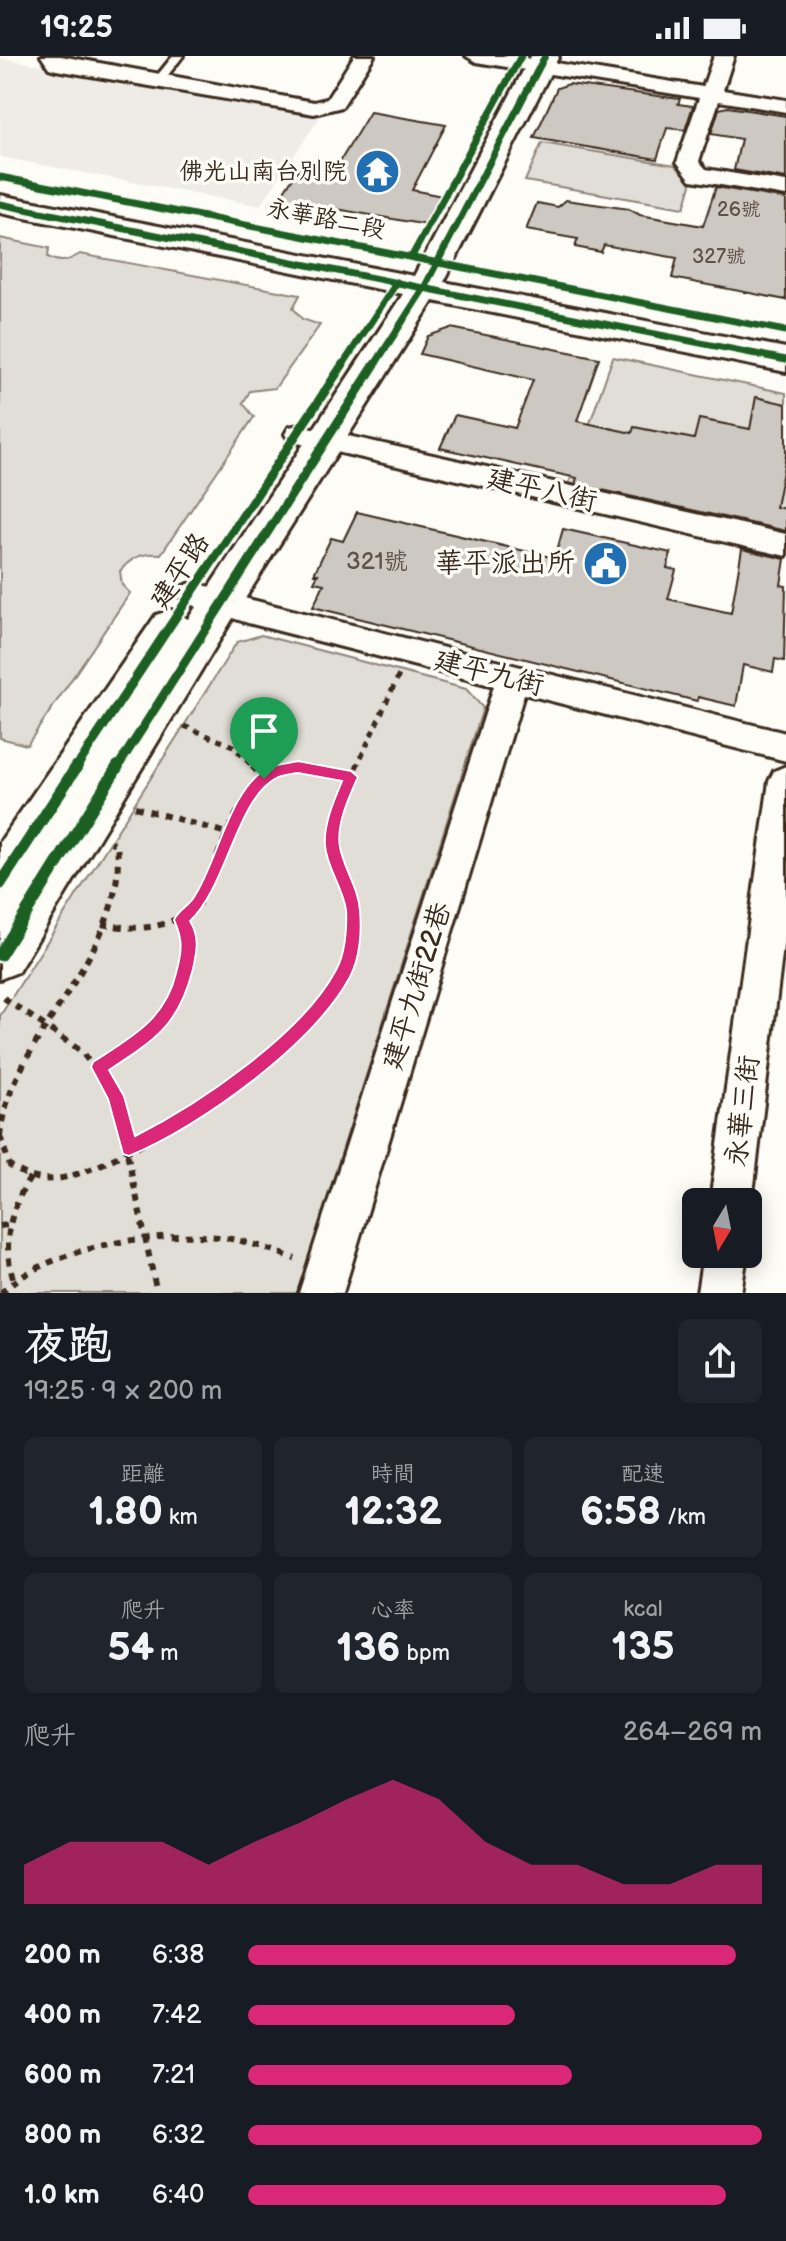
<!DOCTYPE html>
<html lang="zh-TW">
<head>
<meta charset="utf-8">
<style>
	:root { --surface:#171b24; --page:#20242c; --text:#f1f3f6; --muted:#9ea1a6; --accent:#db2777 }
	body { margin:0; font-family:"Balsamiq Sans","LXGW WenKai TC",sans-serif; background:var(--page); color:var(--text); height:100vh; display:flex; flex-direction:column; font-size:30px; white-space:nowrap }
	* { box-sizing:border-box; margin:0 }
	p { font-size:26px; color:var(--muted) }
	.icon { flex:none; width:44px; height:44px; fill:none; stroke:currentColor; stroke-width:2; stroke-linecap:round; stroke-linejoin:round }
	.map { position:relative; height:1237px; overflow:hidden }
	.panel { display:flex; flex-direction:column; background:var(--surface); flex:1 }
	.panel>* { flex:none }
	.needle { width:52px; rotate:190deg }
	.tools { position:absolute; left:682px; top:1132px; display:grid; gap:16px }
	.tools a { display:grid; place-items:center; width:80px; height:80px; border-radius:12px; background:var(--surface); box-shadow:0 4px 20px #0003; font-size:40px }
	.pin { position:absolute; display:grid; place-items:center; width:68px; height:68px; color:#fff; margin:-82px -34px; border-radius:50% 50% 50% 0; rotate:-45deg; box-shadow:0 0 8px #0007 }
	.pin .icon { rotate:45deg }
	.round { display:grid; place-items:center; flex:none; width:84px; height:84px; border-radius:12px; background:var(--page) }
	.summary { display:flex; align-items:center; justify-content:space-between; height:136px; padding:0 24px }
	h1 { font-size:44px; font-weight:800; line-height:60px }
	.figures { display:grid; grid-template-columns:repeat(3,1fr); gap:12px; height:136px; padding:8px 24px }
	.figures div { display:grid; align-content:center; border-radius:12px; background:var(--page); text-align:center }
	.figures b { font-size:40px; font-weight:800 }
	.figures small { font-size:22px; font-weight:400 }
	.figures p { font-size:22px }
	.chart { height:224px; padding:16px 24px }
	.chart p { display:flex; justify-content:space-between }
	.chart svg { width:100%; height:144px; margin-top:8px; fill:var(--accent); opacity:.7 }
	ul { padding:0 24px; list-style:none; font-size:26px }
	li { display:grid; grid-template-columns:128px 96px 1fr; align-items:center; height:60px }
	li i { height:20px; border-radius:10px; background:var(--accent) }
	.status { display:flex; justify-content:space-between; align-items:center; height:56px; padding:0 40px; background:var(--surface); direction:ltr }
	.status svg { height:22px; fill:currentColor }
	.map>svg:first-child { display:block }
</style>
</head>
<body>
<div class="status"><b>19:25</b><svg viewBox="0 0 49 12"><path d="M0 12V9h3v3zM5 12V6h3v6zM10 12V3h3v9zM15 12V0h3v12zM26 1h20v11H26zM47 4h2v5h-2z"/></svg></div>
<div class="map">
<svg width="786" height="1237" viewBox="0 0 786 1237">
	<rect width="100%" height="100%" fill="#fdfcf7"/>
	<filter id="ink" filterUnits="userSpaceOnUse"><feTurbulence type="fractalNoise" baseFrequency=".0125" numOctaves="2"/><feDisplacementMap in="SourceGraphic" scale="16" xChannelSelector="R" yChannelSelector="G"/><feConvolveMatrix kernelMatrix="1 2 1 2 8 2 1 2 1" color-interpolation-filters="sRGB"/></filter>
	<g filter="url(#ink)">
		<polygon fill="#efece7" points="0,2 322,58 260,150 0,101"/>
		<g fill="#e1ded7" stroke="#8e847a" stroke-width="2">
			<polygon points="542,87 675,109 692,125 684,152 525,125"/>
			<path d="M0,182L49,192L48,201C61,208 68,205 80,198L300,239L293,252L302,263L320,269L275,332L250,335L243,347L254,361L161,498C142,497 133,500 120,515L122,529L130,537L27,689L0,682Z"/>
			<polygon points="613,301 786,337 786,473 569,427"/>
			<polygon points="261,579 466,633 483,652 297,1237 0,1237 0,960 237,586"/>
		</g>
		<g fill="#cdc8c2" stroke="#3b2a1e" stroke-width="2">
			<polygon points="569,28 680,43 678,48 693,50 685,74 667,72 657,103 534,82 557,32"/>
			<polygon points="728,51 786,60 786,123 734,114 741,83 711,78 719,53"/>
			<polygon points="370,56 446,69 412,134 442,140 427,169 279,143 299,112 333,117"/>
			<polygon points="716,131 786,143 786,244 672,222 677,202 604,189 601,196 575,191 578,183 526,174 537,147 558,151 566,144 629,153 640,159 703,170"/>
			<polygon points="451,272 599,302 577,365 632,377 634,371 694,383 699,363 750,373 756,341 786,348 786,399 776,451 786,453 786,475 575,428 577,422 440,392 455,359 515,372 533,324 420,298 428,280"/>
			<polygon points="357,456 555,502 563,473 671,497 667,512 676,514 668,543 731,557 742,493 785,503 781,529 786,530 784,605 775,603 773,616 743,609 736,650 698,641 697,645 313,551 324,528 314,526 318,518 314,518 331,482 343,485"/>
		</g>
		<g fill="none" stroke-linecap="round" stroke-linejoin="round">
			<defs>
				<polygon id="lane" points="173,0 183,0 161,28 153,28 152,26"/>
				<g id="street">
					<polygon points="41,0 61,0 314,46 327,43 354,0 374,0 342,51 314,58 56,14 49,12"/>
					<polygon points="466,0 513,0 703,31 714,0 734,0 723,34 786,44 786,56 719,45 699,105 706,113 786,126 786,140 691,124 677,106 699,42 476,6"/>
					<polygon points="299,369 786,478 786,500 289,385 285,378 289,371"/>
					<polygon points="194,526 248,543 786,677 786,705 524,638 343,1237 299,1237 494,630 248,567 183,546 179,538 183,530"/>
					<polygon points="786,710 786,866 752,1146 748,1156 748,1146 710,1146 769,725 774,715"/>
					<polygon points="703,1198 747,1198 741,1237 697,1237"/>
				</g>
				<polygon id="secondary" points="531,0 559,0 444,226 786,292 786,316 433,245 236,557 18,916 0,923 0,786 156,559 171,554 188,563 403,238 0,157 0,139 414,220"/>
			</defs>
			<use href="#lane" stroke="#3b2a1e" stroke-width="6"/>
			<use href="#street" stroke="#3b2a1e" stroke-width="6"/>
			<use href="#secondary" stroke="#3b2a1e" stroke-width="6"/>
			<g stroke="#3b2a1e" stroke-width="5" stroke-dasharray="6 6" stroke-linecap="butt">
				<polyline points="184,670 233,690 254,712"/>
				<polyline points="285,712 318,712"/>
				<polyline points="356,712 399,619"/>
			</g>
			<g stroke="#3b2a1e" stroke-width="6" stroke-dasharray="7 7" stroke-linecap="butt">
				<polyline points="252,710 264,723"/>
				<polyline points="135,751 230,778"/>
				<path d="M102,868C139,875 170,874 199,847C215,811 236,736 271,717C295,704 327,714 351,721"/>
				<polyline points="4,942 81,995 115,1040 157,1237"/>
				<path d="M99,1011C145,983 216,926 181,864"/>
				<path d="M0,1080L10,1110C25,1119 37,1125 55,1123C123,1117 319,977 345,914C367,861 340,839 333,791C328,764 346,734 357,710"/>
				<path d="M0,1080C10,979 129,899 117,789L111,786"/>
				<polyline points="0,1170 8,1169"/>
				<path d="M13,1222C2,1186 10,1153 30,1122"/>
				<path d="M1,1237C49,1191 153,1175 218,1181C244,1184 270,1193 295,1203"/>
			</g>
			<use href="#lane" fill="#fdfcf7" fill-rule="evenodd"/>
			<use href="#street" fill="#fdfcf7" fill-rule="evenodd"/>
			<use href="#secondary" fill="#fdfcf7" fill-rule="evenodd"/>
			<defs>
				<g id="cycleway-far2">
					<polyline points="0,121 786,275"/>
					<polyline points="0,148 786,304"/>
					<polyline points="412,200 521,0"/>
					<polyline points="342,310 397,226"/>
					<polyline points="374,310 424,232 545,0"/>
				</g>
				<g id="cycleway-far1">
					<polyline points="76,712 343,308"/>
					<polyline points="117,712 375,308"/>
				</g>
				<g id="cycleway">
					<polyline points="0,828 77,710"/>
					<polyline points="0,899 118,710"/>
				</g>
			</defs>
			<use href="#cycleway-far2" stroke="#fdfcf7" stroke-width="11"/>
			<use href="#cycleway-far1" stroke="#fdfcf7" stroke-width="14"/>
			<use href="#cycleway" stroke="#fdfcf7" stroke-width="17"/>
			<use href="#cycleway-far2" stroke="#1b5e20" stroke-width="7"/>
			<use href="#cycleway-far1" stroke="#1b5e20" stroke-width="9"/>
			<use href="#cycleway" stroke="#1b5e20" stroke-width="12"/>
		</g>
	</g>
	<path fill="#db2777" stroke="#fff" stroke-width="2" fill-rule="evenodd" d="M298,705L351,715L358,721C349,741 336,769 340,791C344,813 359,833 360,855C362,876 360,902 350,921C313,989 200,1071 129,1100L123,1098L108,1043L91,1011L93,1006C131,981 165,964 176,917C182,895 183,884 174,864C178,854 189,850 194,841C217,807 230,731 268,712C277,708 289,707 298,705ZM298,717L342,725C334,744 323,769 325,790C327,812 343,832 346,854C347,873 345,898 336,914C302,978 199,1048 135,1080L124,1040L109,1014C156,983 179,969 193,913C197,895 200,881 190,865C226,832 237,744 275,723C281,719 291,718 298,717Z"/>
	<defs>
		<symbol id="temple-disc" viewBox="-11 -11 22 22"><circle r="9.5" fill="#1f6fb2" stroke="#fdfcf7"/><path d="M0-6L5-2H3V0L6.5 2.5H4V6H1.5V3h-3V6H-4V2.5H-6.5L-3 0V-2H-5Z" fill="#fff"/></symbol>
		<symbol id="civic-disc" viewBox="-11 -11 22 22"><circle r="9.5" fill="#1f6fb2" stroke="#fdfcf7"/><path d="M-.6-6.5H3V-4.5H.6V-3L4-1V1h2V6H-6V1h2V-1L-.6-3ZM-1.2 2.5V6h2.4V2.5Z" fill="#fff"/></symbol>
	</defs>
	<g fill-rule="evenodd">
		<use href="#temple-disc" x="352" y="90" width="51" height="51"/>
		<use href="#civic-disc" x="580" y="482" width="51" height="51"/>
	</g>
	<g text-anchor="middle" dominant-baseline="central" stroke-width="7" stroke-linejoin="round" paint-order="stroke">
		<g font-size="20" fill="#605247">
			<text x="739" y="154">26號</text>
			<text x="719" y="201">327號</text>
		</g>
		<g font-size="24" fill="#3b2a1e" stroke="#fdfcf7" text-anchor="end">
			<text x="347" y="115">佛光山南台別院</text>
		</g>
		<g font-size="24" fill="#3b2a1e" stroke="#fdfcf7">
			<text transform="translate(326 163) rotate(11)">永華路二段</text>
		</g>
		<g font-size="24" fill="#605247">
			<text x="377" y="505">321號</text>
		</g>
		<g font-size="28" fill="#3b2a1e" stroke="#fdfcf7">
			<text transform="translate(542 434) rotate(13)">建平八街</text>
			<text transform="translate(180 515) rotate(-57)">建平路</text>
			<text transform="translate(489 617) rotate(14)">建平九街</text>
			<text transform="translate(417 930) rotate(-73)">建平九街22巷</text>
			<text transform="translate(743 1055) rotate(-83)">永華三街</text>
		</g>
		<g font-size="28" fill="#3b2a1e" stroke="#fdfcf7" text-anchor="end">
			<text x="575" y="507">華平派出所</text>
		</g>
	</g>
</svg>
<div class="tools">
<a><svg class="needle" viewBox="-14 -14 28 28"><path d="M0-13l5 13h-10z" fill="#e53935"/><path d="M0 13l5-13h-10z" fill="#9ea1a6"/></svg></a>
</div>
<div class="pin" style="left:264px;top:723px;background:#1e9e55"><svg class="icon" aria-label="arrive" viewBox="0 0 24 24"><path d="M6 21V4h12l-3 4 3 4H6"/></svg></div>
</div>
<section class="panel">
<div class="summary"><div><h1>夜跑</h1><p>19:25 · 9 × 200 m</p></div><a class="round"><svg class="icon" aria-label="share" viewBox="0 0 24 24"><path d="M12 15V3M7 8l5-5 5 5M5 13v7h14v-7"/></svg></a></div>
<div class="figures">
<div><p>距離</p><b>1.80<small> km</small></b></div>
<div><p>時間</p><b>12:32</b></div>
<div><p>配速</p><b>6:58<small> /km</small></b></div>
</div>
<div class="figures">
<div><p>爬升</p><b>54<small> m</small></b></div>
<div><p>心率</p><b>136<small> bpm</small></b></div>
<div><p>kcal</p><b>135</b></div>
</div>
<div class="chart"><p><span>爬升</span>264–269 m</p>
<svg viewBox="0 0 160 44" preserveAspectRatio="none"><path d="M0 44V32L10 25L20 25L30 25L40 32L50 25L60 19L70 12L80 6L90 12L100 25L110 32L120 32L130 38L140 38L150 32L160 32V44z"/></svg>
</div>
<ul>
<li><b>200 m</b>6:38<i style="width:95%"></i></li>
<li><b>400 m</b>7:42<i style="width:52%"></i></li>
<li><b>600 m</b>7:21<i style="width:63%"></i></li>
<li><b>800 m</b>6:32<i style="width:100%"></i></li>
<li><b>1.0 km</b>6:40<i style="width:93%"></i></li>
</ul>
</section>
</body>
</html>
